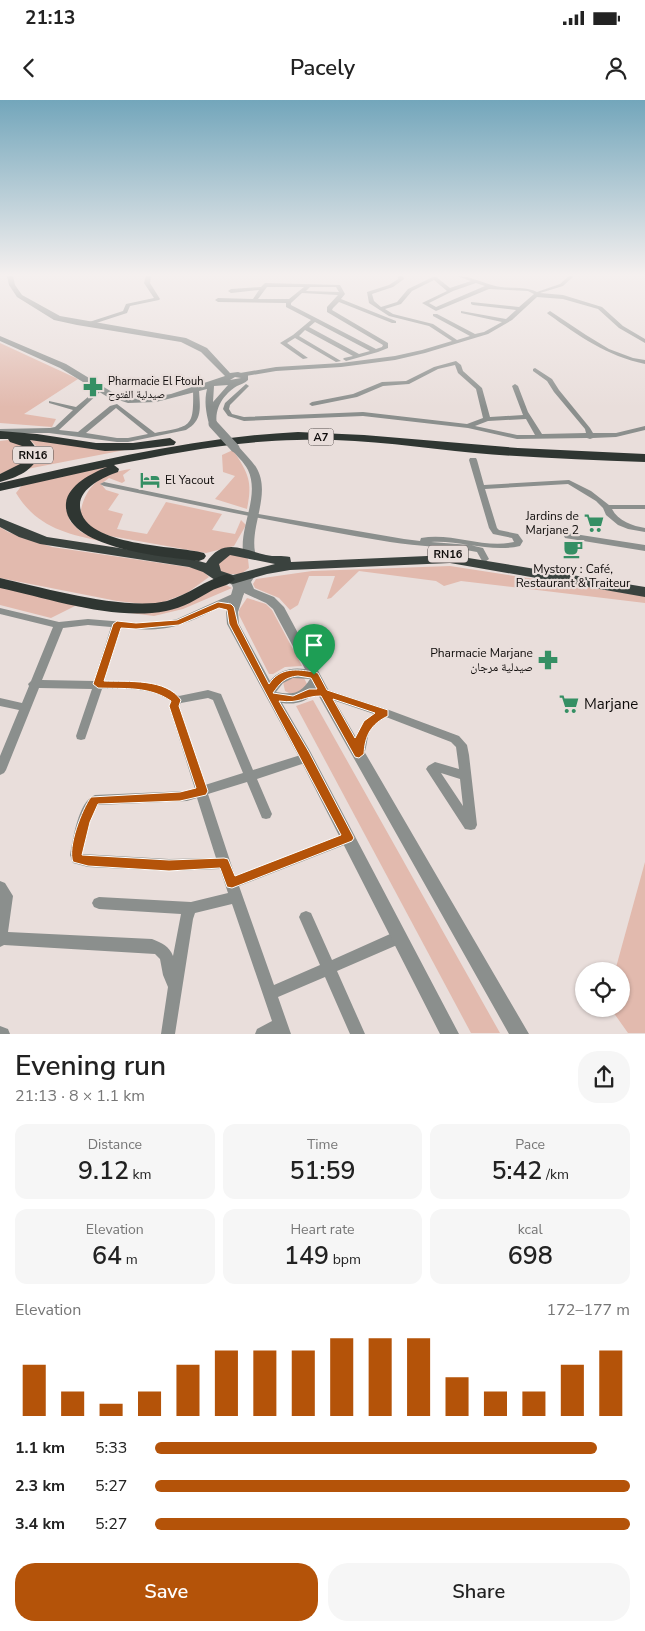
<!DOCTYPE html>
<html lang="en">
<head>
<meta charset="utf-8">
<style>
	:root { --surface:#fff; --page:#f6f6f6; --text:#222; --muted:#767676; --accent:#b45309 }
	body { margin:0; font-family:"Nunito Sans","Noto Naskh Arabic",sans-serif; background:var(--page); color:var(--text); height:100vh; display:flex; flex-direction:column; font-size:19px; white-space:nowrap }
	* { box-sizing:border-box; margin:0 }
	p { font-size:16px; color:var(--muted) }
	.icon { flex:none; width:28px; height:28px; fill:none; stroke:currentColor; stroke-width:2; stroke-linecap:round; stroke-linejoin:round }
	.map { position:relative; height:934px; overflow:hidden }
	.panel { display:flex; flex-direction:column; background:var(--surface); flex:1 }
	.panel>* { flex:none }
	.fabs { position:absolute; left:575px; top:862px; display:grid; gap:10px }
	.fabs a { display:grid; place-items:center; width:55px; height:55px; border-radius:50%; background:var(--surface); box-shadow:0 1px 4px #0004; font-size:25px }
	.pin { position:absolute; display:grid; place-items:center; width:42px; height:42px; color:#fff; margin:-51px -21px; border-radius:50% 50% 50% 0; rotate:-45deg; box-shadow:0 0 5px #0007 }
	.pin .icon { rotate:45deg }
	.round { display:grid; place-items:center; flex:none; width:52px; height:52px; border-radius:20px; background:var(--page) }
	.head { display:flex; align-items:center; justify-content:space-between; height:85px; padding:0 15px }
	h1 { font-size:28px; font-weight:600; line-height:38px }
	.figures { display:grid; grid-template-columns:repeat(3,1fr); gap:8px; height:85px; padding:5px 15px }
	.figures div { display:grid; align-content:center; border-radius:12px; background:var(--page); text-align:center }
	.figures b { font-size:25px; font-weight:600 }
	.figures small { font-size:14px; font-weight:400 }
	.figures p { font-size:14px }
	.chart { height:140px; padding:10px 15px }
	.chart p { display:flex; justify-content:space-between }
	.chart svg { width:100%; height:90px; margin-top:5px; stroke:var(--accent); stroke-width:6 }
	.primary-button { display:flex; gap:10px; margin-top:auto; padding:10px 15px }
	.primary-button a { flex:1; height:58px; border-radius:20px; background:var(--accent); color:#fff; font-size:20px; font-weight:600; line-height:58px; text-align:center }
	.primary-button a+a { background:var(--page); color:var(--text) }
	ul { padding:0 15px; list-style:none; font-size:16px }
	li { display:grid; grid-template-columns:80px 60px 1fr; align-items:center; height:38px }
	li i { height:12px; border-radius:6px; background:var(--accent) }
	.status { display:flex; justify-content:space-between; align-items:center; height:35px; padding:0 25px; background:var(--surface); direction:ltr }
	.status svg { height:14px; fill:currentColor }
	header { display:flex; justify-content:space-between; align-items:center; height:65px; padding:0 15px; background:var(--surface); font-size:22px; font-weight:600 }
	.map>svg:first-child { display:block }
</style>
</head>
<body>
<div class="status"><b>21:13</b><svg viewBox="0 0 49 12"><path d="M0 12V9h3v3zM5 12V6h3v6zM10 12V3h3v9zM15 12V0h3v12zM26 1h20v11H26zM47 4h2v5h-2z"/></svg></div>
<header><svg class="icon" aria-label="back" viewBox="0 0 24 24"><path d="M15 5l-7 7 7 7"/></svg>Pacely<svg class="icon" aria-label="person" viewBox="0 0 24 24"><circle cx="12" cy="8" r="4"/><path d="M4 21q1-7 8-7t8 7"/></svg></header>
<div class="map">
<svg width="645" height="934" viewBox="0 0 645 934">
	<rect width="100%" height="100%" fill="#e9dedb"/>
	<g fill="#e2baae">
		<polygon points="0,243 78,279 24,314 56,319 52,327 0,323"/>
		<polygon points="8,340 19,343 27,348 27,357 18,367 0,374 0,341"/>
		<polygon points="30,340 135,348 27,369 35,361 38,348"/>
		<path d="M233,350C248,373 253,381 247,409L215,399L235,376L223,372L222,355Z"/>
		<path d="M115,365L70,394L66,407L70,421L81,432L101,441C65,434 36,426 16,393L23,384Z"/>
		<path d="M131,369L123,375L125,381L122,383L109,378L101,384L106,390L119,394L108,410L123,414L117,429L147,434L166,402L222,414L212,430L235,434L241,420L246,425L234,446L206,453L110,436L93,430L80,415C85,385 101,373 131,369Z"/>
		<polygon points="0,427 8,432 52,447 201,469 209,477 187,493 161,503 144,504 117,501 0,478"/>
		<polygon points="230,454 243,455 248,459 249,468 241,474 223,474 216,463"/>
		<polygon points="450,466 645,496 645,503 461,481 444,486 436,481 359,471 331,498 327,499 335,476 309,476 298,505 290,510 279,498 255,488 253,484 256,479 312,471"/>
		<polygon points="0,483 147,509 222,483 232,488 183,509 154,516 75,506 51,518 0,505"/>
		<polygon points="247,498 266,504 272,510 302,566 285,567 273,574 269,574 239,515 239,510"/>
		<polygon points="288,577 304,578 307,584 305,590 291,594 285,591 283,582"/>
		<polygon points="313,600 500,933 471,933 296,606"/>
		<polygon points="645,762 645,933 628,933 611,909 621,909 621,871 615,871"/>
	</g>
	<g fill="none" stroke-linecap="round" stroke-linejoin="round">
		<g fill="#8b8f8d" fill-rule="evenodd">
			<polygon points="146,176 151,176 150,183 160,199 159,200 130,206 127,213 87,226 83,226 83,224 123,211 126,204 154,198 144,183"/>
			<path d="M398,176H403L404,179L393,187L372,194L374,201L381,207L397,202L408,189L435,176L450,188L471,181L457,176C470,176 480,182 492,185C507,190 523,185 537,192L560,184L569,176H574L563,186L540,193L563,195L602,207L623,226L645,239V243L619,228L598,209L563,199L537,197L512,220L488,234L425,253L395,260L341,267L276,271L240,277L237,275L240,273L276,267L341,263L395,256L422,250L452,241L429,226L389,216L369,203L367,192L389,185L398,179ZM434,180L447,191L422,203L436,211L489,189L528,191L534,194L519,207L471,202V204L473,205L516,210L506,219L461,211V213L502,222L484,232L475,234L437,214H433V216L470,236L457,240L433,224L393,214L385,209L401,204L412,191ZM476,183L485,186L436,207L429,203L453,191Z"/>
			<path d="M265,183L340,185L345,194L341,199L396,221V223H392L339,202L333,208L332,210L388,243V248L378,252L346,261L343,259L344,258L353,256L305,230L299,236L341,261L336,262L295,238L287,243L308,258L303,259L280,243L293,235L311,220L286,207V203L218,202L215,200L218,198L253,199L259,190L231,193L228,191L231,189L261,187ZM267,187H304L289,199H258ZM310,187H336L339,192L306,191ZM302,193L338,195L327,207V212L383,245L382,247L376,249L291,205V203ZM315,222L370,251L359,254L309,227Z"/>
			<path d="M550,211L586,235L609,249L633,258L645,260V264C607,256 579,236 548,214L547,213Z"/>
			<path d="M456,261L461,265L463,271L482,288L490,317L523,315L512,286L515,284L518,286L528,312L542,334L586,333L585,329L554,292L547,281L533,271V269L535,268L552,279L559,290L590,328L593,333H616L645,326V330L616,337L593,338L590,339L587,338L517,339L468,328L363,316L244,321L228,316L223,309L225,303L246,284L249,286L230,305L229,309L232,314L244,317L363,312L467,324L483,318L476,289L458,273L455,265L438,269L409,284L383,286L357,297L312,306L309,304L312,302L353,294L382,282L406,281L434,267ZM526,319L535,335H517L475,326L488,321Z"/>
			<path d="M100,287L102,288V290L59,330L78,332L110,306L117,304L155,333C191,326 194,328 193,290L196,288L199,290C200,308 203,320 186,330L128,342H117L49,333H0V329L50,328L55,327L73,310L49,303V301L76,307ZM116,308L148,334L128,338H117L86,333Z"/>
			<path d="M470,358H476L477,360L484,385L569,380L591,391L609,405H645V409H612C618,421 633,426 645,428V432L628,429L618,425L606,415L603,408L596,401L568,384L485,389L497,428L499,430L518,434L523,441L520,446C490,453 461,440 431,442L470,445L483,448L489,459L485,462L482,461L477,452C448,446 419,447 390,442C294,426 199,406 104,386L100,384L104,382L252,413L404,439L420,441L421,438C452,432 483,449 514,442L512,438L493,434L489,428L469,360Z"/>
			<polygon points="568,433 645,445 645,451 565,438 564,436"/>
			<path d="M239,491L242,492L244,494L242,496C223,505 203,517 182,524C164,531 140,530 121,528L104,581H129L149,584L163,587L179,596L208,590L221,594L253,670L307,653L311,655L313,658L311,661L257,679L272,714L270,718L266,719L262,718L247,682L208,694L235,776L348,733L352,734L354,738L352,742L239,786L274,885L320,865L299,817L301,813L306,811L311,813L332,860L399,830L404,832L406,837L404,842L337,871L365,934H350L325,877L278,897L291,934H255L257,929L272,921L232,804L195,813L193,819L175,934H161L168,887L163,875L160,859L155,854L4,845L0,847V781L5,783L13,796L8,832L152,839C162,843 169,846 173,856L181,814L99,809L94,807L92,803L94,799L99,797L191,802L228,793L220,769L169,771L88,767L73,763L70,755C73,740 78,701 95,695L187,691L195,689L169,606L171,601C150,587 126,589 102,589L86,636L85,639L81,640L77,639L76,636L92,589L39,588L6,670L4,673L0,675V656L19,610L0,606V598L22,603L29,586L28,584L31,581L53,527L0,514V508L59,522L88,519L136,523L162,522L177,519ZM88,525L111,527L94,581L42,580L63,528ZM208,598L213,600L243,673L205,685L179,606L181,603ZM197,698L216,758L169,759L82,754L91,718L98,705L187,701Z"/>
			<path d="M322,588L389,610L459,636L467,645L469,655L477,725L475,729L471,730L465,729L426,669L428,666L435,662L459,669L456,647L451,642L386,617C362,630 371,638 363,657L359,658L355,657C349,642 362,622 374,614L318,595L317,592L318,589ZM441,673L460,679L463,706Z"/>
			<polygon points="0,926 8,929 10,934 0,934"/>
		</g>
		<g fill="#8b8f8d" fill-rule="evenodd">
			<path d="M7,176H13L15,185L22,195L60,216L186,238L207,248L230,273L238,272L248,275V280C245,283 241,284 237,286C224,294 214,308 217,324L213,327L209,324C206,312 204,301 207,289L156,302L128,303L106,296L60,268L0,241V236L66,264L112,292L128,298L141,299L171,294L225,276L201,252L181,242L77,225L54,220L17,197L9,185ZM235,277L241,278L230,280ZM228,285L213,302L214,286Z"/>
			<path d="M235,345L238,346C244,353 251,360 256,367C272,393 250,425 255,452L249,455L243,452C240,425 260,396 248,370C244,362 236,355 230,348Z"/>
			<path d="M249,472L255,476L251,482L254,489L274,497L284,507L329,591L529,934H509L316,591C307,602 296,605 282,603L310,651L459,934H440L300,659L227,524L226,512L233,488L232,485L224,479L230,475L241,480L245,473ZM244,493L266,503L273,509L305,569C291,567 279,570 270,581L239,524L238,512ZM293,578L310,579C301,594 292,595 276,592L283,583Z"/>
		</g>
		<path fill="#3a423e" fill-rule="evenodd" d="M0,418L47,437L191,459L206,463C223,437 241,449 266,455C274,457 282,455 290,457L291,462L450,455L645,487V497L450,463L290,470L267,474L233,484L215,480L203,472L189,467L40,444L19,437L0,427ZM230,455L275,464L233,475L221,471L219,464Z"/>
		<g fill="#2f3632" fill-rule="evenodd">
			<path d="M0,331L37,334L96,343H133L170,338L176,342L174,345L133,350L105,351L30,340L40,353C33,371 18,377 0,382V374L20,364L28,353L22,346L10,342L8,339H0Z"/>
			<path d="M298,332L364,335L518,348L645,354V362C588,360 531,358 475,353C416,347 357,338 297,340C235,341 174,353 114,365L119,369L118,372C104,377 79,388 80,406C82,447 175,445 204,453L206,456L204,459L199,461C167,457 62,449 66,403C68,385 92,373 107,367L0,391V383C99,361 196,337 298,332Z"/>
			<path d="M227,474L232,476L235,479C231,485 218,487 211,491C197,499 183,508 166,511C114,521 51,499 0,488V478C44,488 125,511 167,501C188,495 205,480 227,474Z"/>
		</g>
		<polyline stroke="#8b8f8d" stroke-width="9" points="213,324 235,348"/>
	</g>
	<linearGradient id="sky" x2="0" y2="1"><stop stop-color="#73a6bb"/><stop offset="0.57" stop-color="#f5f0ef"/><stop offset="1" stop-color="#f5f0ef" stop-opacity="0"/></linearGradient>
	<rect width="645" height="307" fill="url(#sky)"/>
	<path fill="#b45309" stroke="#fff" fill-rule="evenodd" d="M218,502L231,504L234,507L238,524L269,584C280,567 297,569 314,572L318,573L327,590L388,610V616C371,624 365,635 364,654L359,658L355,657L321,596C304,596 300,604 279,601L309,652L352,734L354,738L352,741L232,788L227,787L220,768L169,771L88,766L73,762C67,748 82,709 91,697L180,692L196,688L169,606L171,601C149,586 124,589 98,588L93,584L113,524L117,521L136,523L177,520ZM219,508L227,510L229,524L341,735L235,776L228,759L224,758L169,760L82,755L90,722L98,704L180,701L206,695L208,691L179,606L181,600C166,578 128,582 104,581L121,528L136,529L179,525ZM298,576L311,578L317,589H309L293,596L273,593C280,583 285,577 298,576ZM333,599L375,613L364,621L355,638Z"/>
	<defs>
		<symbol id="pharmacy-bare" viewBox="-9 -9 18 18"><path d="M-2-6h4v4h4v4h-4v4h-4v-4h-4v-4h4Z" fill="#358f64" stroke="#e9dedb" stroke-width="2.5" paint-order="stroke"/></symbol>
		<symbol id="hotel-bare" viewBox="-9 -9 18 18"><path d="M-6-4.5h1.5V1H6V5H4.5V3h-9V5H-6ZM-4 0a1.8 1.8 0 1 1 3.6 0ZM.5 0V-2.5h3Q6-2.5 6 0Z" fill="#358f64" stroke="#e9dedb" stroke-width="2.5" paint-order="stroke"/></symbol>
		<symbol id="supermarket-bare" viewBox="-9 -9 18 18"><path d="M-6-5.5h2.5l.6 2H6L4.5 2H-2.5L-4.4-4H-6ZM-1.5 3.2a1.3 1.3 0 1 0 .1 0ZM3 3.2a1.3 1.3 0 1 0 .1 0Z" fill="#358f64" stroke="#e9dedb" stroke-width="2.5" paint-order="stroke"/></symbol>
		<symbol id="cafe-bare" viewBox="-9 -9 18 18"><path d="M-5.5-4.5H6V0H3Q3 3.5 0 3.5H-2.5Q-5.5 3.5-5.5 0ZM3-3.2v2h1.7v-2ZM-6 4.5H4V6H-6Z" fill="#358f64" stroke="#e9dedb" stroke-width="2.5" paint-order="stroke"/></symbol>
	</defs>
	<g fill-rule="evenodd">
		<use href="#pharmacy-bare" x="79" y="273" width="28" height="28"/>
		<use href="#hotel-bare" x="136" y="366" width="28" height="28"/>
		<use href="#supermarket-bare" x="580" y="409" width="28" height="28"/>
		<use href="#cafe-bare" x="559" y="435" width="28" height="28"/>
		<use href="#pharmacy-bare" x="534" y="546" width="28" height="28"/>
		<use href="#supermarket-bare" x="555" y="590" width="28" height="28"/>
	</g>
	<g text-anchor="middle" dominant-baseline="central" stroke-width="4.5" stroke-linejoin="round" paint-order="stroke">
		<g font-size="11" fill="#0e0b0a" stroke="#e9dedb" text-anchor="start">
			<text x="108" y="281">Pharmacie El Ftouh<tspan x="108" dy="13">صيدلية الفتوح</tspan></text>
		</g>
		<g fill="#e9dedb" stroke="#504a49" stroke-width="1">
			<rect x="308.5" y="328.5" width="25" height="17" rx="4"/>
			<rect x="13" y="346.5" width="40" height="17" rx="4"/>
			<rect x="428" y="445.5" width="40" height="17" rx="4"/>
		</g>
		<g font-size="11" font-weight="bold" fill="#0e0b0a">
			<text x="321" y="337">A7</text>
			<text x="33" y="355">RN16</text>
			<text x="448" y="454">RN16</text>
		</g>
		<g font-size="12" fill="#0e0b0a" stroke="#e9dedb" text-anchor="end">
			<text x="165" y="380" text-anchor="start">El Yacout</text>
			<text x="579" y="416">Jardins de<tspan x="579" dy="14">Marjane 2</tspan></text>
			<text x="573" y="469" text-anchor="middle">Mystory : Café,<tspan x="573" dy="14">Restaurant &amp; Traiteur</tspan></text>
			<text x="533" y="553">Pharmacie Marjane<tspan x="533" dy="14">صيدلية مرجان</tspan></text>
		</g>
		<g font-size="15" fill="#0e0b0a" stroke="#e9dedb" text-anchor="start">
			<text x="584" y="604">Marjane</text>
		</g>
	</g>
</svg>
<div class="fabs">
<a><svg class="icon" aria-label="locate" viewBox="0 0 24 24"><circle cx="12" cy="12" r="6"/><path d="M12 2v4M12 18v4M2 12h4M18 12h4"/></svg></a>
</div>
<div class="pin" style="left:314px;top:575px;background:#1e9e55"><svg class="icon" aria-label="arrive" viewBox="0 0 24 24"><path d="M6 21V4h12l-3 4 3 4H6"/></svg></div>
</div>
<section class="panel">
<div class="head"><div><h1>Evening run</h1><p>21:13 · 8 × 1.1 km</p></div><a class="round"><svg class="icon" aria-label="share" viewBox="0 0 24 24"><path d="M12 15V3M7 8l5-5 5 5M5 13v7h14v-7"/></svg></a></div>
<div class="figures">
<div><p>Distance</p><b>9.12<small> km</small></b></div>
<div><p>Time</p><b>51:59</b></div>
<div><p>Pace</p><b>5:42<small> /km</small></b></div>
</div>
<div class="figures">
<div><p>Elevation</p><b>64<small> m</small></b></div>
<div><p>Heart rate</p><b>149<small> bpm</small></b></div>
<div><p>kcal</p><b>698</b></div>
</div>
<div class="chart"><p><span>Elevation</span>172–177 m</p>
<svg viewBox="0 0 160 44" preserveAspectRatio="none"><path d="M5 44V19M15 44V32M25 44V38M35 44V32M45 44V19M55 44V12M65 44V12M75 44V12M85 44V6M95 44V6M105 44V6M115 44V25M125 44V32M135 44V32M145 44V19M155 44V12"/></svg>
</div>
<ul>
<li><b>1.1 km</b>5:33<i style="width:93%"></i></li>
<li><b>2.3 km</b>5:27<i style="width:100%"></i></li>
<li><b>3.4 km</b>5:27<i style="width:100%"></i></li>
</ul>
<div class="primary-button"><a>Save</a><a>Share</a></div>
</section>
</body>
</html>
